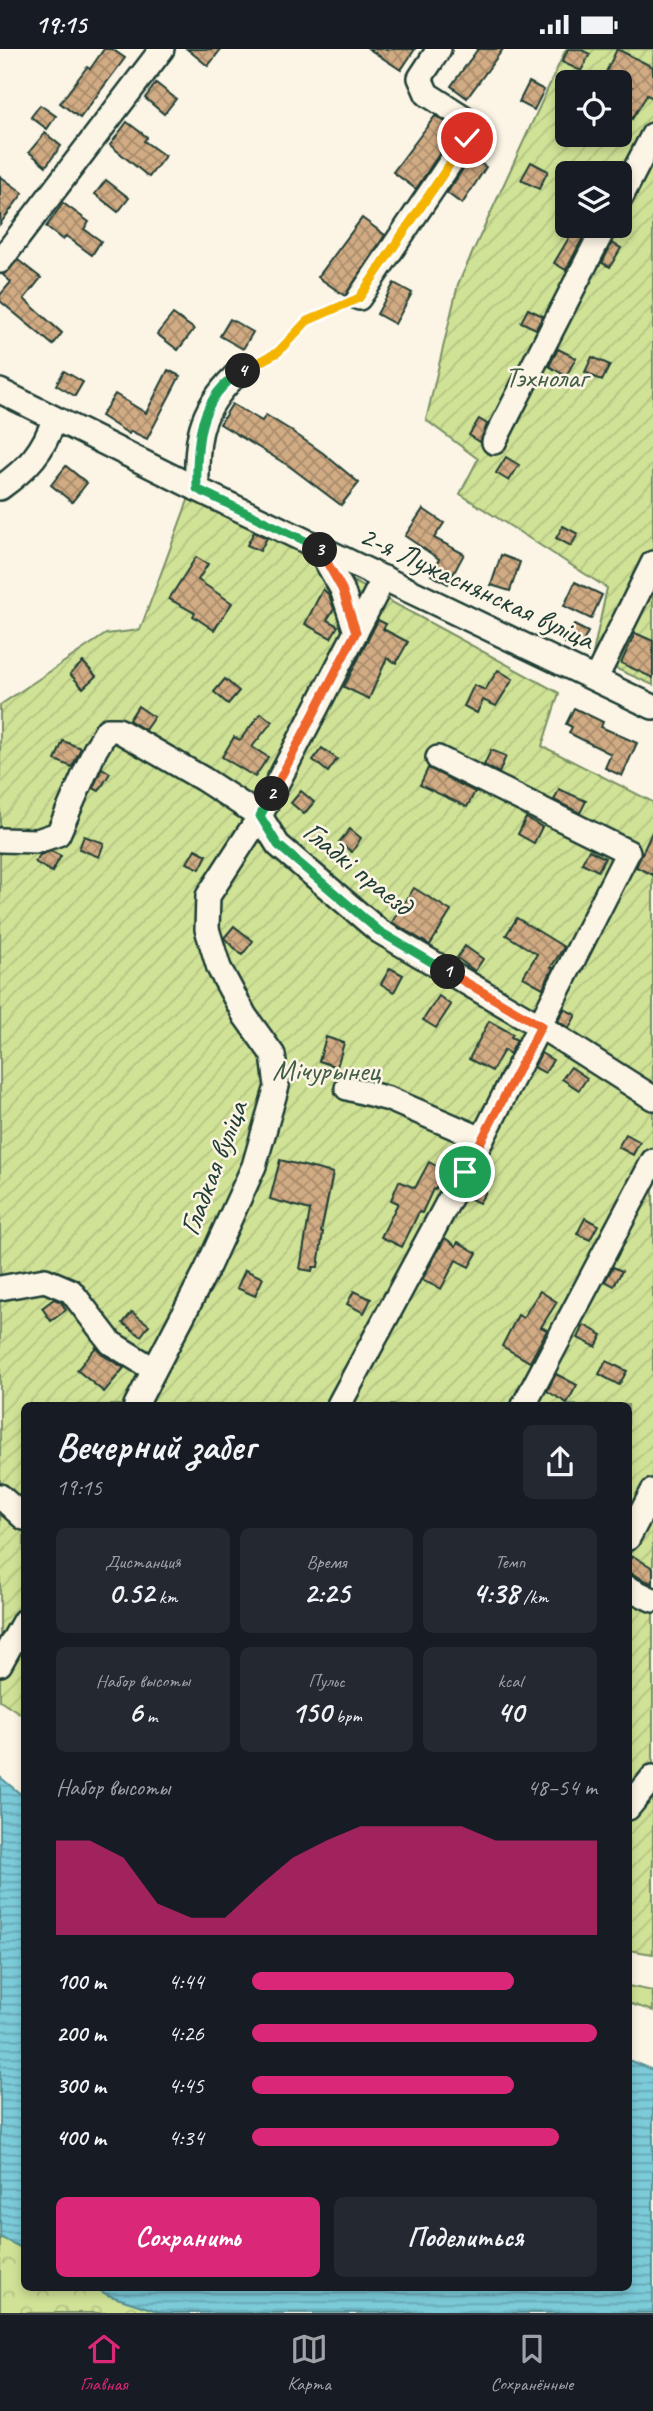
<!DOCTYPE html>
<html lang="ru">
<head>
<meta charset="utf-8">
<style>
	:root { --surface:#171b24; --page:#242831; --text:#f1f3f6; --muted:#9ea1a6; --line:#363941; --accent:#db2777 }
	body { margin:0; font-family:Caveat,sans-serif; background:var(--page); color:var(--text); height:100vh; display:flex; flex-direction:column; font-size:26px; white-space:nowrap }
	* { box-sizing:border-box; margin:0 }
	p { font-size:23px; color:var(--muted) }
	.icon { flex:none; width:38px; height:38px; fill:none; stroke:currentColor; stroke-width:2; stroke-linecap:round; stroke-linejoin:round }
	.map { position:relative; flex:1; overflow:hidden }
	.panel { position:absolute; left:21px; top:1353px; width:611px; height:889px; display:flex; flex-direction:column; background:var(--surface); border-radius:10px; box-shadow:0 4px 10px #0003 }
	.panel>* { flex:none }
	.fabs { position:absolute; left:555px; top:21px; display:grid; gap:14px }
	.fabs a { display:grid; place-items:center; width:77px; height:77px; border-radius:10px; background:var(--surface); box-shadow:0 4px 10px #0003; font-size:35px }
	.pin { position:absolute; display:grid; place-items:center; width:60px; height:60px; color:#fff; margin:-30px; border:4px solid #fff; border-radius:50%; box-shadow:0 2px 7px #0007 }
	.km { position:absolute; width:35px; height:35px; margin:-18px; border-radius:50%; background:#222; color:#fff; font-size:19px; line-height:35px; text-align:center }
	.round { display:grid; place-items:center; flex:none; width:74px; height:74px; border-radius:10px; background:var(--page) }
	.summary { display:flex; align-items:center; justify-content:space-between; height:119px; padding:0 35px }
	h1 { font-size:38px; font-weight:800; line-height:52px }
	.stats { display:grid; grid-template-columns:repeat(3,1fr); gap:10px; height:119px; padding:7px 35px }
	.stats div { display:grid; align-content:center; border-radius:10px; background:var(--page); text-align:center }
	.stats b { font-size:30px; font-weight:800 }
	.stats small { font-size:19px; font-weight:400 }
	.stats p { font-size:19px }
	.chart { height:196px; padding:14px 35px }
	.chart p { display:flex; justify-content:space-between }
	.chart svg { width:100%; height:126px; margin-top:7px; fill:var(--accent); opacity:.7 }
	.button { display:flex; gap:14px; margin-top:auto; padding:14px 35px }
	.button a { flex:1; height:80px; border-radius:10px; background:var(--accent); color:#fff; font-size:28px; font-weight:800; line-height:80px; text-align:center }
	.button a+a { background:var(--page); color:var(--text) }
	ul { padding:0 35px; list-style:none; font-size:23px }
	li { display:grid; grid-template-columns:112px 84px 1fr; align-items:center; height:52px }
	li i { height:18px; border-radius:9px; background:var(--accent) }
	.status { display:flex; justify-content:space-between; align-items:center; height:49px; padding:0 35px; background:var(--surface); direction:ltr }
	.status svg { height:19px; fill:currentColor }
	.tab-bar { display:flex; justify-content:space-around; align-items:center; height:98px; border-top:2px solid var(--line); background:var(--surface); font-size:19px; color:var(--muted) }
	.tab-bar a { display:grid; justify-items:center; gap:4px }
	.tab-bar .current { color:var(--accent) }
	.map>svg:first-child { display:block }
</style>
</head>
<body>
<div class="status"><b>19:15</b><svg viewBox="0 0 49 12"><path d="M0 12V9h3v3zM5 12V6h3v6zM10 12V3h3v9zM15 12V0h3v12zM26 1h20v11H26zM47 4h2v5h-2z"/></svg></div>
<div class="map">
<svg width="653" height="2264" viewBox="0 0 653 2264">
	<defs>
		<pattern id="forest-crowns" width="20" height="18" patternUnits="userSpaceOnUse" patternTransform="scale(1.75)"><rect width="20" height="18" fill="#d0e296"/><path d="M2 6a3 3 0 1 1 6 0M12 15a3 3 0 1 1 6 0" fill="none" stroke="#b2c382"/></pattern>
		<pattern id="garden-furrows" width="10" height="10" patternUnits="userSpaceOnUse" patternTransform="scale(1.75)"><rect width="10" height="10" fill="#d0e296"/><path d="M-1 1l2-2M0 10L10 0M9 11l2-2" fill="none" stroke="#b2c382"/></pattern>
		<pattern id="water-rules" width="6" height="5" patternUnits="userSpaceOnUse" patternTransform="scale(1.75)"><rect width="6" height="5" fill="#7ccbd9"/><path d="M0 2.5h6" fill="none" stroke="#65a6b1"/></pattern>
		<pattern id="building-cross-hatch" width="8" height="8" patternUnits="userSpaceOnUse" patternTransform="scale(1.75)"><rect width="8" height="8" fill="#d1ab83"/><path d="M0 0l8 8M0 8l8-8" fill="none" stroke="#a98c6c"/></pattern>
	</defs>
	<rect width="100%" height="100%" fill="#fcf5e5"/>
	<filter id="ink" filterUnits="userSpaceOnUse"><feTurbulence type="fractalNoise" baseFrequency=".0143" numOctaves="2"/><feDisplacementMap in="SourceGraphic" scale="14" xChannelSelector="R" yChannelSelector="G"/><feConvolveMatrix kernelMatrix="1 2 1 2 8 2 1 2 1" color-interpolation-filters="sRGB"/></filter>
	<g filter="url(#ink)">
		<g fill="url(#forest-crowns)" stroke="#789065" stroke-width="2">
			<polygon points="628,1937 653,1942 653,1962 628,1954"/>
			<polygon points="0,2188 24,2200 24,2238 94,2238 108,2246 164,2264 0,2264"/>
		</g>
		<g fill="url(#garden-furrows)" stroke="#789065" stroke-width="2" fill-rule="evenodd">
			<path d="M566,0H653V636L592,609L607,539L460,445L478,410L426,371L458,235ZM567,33H620V86H567ZM567,124H620V177H567Z"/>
			<polygon points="190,446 307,507 559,644 542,697 653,753 653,1905 628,1901 628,1356 24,1356 24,1667 0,1651 0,656 106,585 140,581"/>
		</g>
		<g fill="url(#water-rules)" stroke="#579297" stroke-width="2">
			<polygon points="0,1728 24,1748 24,2200 0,2188"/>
			<polygon points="628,2011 653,2021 653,2264 164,2264 108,2246 94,2238 628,2238"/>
		</g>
		<g fill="url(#building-cross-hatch)" stroke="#1f3d34" stroke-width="2">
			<polygon points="104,0 112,0 125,9 80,69 60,54 87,18 90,20"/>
			<polygon points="187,0 221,0 208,17"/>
			<polygon points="369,0 415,0 401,21"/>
			<polygon points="478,0 503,0 467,49 451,37"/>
			<polygon points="568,0 579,0 590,5 581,22 562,13"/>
			<polygon points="617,0 653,18 653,49 647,46 632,70 620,62 632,38 605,25"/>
			<polygon points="529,33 544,41 534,61 519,53"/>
			<polygon points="156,34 176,50 164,65 145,49"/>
			<polygon points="40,56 56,67 47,80 31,68"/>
			<polygon points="435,67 454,78 453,84 416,140 393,123"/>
			<polygon points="127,73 147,88 144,92 165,107 149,128 110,96"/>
			<polygon points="45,84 61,97 46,117 29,103"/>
			<polygon points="471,108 486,118 462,155 447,144"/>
			<polygon points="531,113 548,122 539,140 521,131"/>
			<polygon points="0,127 23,144 0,175"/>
			<polygon points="106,131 129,149 118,163 95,145"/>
			<polygon points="63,154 89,173 84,180 101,192 92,206 66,187 63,191 46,178"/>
			<polygon points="362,169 385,186 345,247 318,228"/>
			<polygon points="576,177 589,177 566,221 554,214"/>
			<polygon points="612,194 621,199 610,218 602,214"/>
			<polygon points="18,211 41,229 24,250 62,284 53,296 0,252 0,246 11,233 3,226"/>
			<polygon points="394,234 412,244 395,275 377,265"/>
			<polygon points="528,260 543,267 536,280 521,273"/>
			<polygon points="173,265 194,280 178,301 157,285"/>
			<polygon points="230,270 253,283 243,300 220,287"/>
			<polygon points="558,300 576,309 566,327 549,317"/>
			<polygon points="592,308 610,316 602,332 585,323"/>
			<polygon points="168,321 180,327 147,390 131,382 129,385 101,367 115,345 146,364"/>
			<polygon points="64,322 83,333 75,347 56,336"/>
			<polygon points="232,355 262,372 266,366 287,379 323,404 359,434 341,456 289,417 220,375"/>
			<polygon points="479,370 487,375 480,393 469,386"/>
			<polygon points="506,408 519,416 509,432 496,424"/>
			<polygon points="66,417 87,434 72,453 51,436"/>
			<polygon points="423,460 444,474 434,489 464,505 448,535 431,526 439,510 405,487"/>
			<polygon points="563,477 578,485 571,497 556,489"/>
			<polygon points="254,483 267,489 260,502 247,496"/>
			<polygon points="501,506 520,513 510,542 491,536"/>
			<polygon points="196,508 208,515 198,531 232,554 214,581 193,567 195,564 169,550"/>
			<polygon points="575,533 602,546 591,570 564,557"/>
			<polygon points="323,540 329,546 334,560 327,571 338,577 331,589 305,575"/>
			<polygon points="378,571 386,575 383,580 408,593 396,614 387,609 369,650 344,638"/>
			<polygon points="574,576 588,583 579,601 565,594"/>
			<polygon points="635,584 653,592 653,629 621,614"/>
			<polygon points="83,613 96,627 83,639 70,625"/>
			<polygon points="498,621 513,630 496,657 483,651 477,664 464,657 474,636 485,641"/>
			<polygon points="225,630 239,642 228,655 214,643"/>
			<polygon points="138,657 154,668 145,681 129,671"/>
			<polygon points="574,659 603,673 601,678 637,694 622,727 605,719 611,705 569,684 572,678 566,675"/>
			<polygon points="261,664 272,673 252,698 268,708 255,728 222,708 234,688 240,691"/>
			<polygon points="63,692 81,699 72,718 55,711"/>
			<polygon points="322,699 337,710 328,723 313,711"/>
			<polygon points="491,701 506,707 499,724 484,716"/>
			<polygon points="102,719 110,724 99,742 93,739"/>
			<polygon points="428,719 475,743 467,758 420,736"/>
			<polygon points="559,740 586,752 580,764 554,751"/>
			<polygon points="301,742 314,753 304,765 291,754"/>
			<polygon points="526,769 542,778 534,794 518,785"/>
			<polygon points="350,780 361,789 352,803 339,793"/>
			<polygon points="653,781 653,826 636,818"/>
			<polygon points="84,787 104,794 99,808 79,800"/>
			<polygon points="195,800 207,806 200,820 187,814"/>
			<polygon points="589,801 605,809 598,822 582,814"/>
			<polygon points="51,802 61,807 52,823 35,813 40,806"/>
			<polygon points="414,839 451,862 430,896 392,873"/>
			<polygon points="517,869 564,898 551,918 553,919 543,939 523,928 537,905 506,886"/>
			<polygon points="234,877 253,892 242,906 224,889"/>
			<polygon points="465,897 483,910 475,922 457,909"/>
			<polygon points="390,919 403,926 394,943 381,935"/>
			<polygon points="439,947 451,956 436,979 423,971"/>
			<polygon points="564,960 576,966 569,979 558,972"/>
			<polygon points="489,972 513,985 511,988 517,991 510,1005 504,1001 492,1022 469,1010"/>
			<polygon points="326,988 344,994 337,1018 319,1012"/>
			<polygon points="541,1004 553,1011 545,1024 534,1018"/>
			<polygon points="571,1018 587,1029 579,1041 562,1030"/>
			<polygon points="626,1085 640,1093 633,1106 618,1098"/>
			<polygon points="280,1111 333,1124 321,1183 323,1183 318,1218 313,1218 312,1222 300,1220 310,1161 270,1150"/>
			<polygon points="429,1113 445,1122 435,1141 433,1140 422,1164 419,1163 402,1198 381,1188 398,1154 391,1151 399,1132 415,1139"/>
			<polygon points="473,1136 486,1143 479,1154 467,1148"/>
			<polygon points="585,1169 598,1176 590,1191 577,1185"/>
			<polygon points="445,1189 456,1197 458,1193 477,1204 469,1218 456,1211 441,1240 422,1231"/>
			<polygon points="613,1218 622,1222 614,1237 605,1232"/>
			<polygon points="245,1221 263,1229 255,1247 237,1239"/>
			<polygon points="354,1242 371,1250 364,1264 347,1255"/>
			<polygon points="540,1242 557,1253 541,1278 547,1281 530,1313 502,1297 518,1266 523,1269"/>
			<polygon points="54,1250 61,1253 66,1261 51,1272 42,1259"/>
			<polygon points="132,1263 149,1276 141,1287 123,1274"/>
			<polygon points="584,1276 602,1286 596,1298 578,1289"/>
			<polygon points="96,1298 103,1306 124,1319 104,1343 77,1321"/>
			<polygon points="606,1312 627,1322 619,1336 599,1325"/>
			<polygon points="556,1325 577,1336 567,1354 547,1342"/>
			<polygon points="633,1507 653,1519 653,1535 628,1523 628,1515"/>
		</g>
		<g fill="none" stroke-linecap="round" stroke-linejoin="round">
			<defs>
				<g id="minor">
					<polyline points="620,150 653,86"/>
					<polyline points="0,212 162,0"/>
					<polyline points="359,249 467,89 468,71 427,45 420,29 439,0"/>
					<polyline points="0,342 197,440 653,658"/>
					<polyline points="494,393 605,177"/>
					<path d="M0,439C28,419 44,402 54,370"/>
					<path d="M197,440C196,391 198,363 235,327"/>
					<polyline points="318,498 342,540 356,583"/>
					<polyline points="596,629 653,514"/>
					<polyline points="0,791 37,792 58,785 95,701 107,681 118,681 203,730 260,767 278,796 379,882 540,977 653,1049"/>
					<polyline points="347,1039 389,1050 482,1090"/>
					<polyline points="0,1239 45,1231 71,1242 111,1294 153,1320"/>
					<polyline points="136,1356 206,1222 254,1117 277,1037 273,1006 245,967 219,919 207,880 208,847 260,767 384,529"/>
					<polyline points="339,1356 482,1090 628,803 438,709"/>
					<polyline points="524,1356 653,1112"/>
					<polyline points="0,1447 24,1469"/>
					<polyline points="628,1489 653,1442"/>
					<polyline points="628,1539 653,1551"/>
					<polyline points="0,1615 24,1572"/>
					<polyline points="628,1759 653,1728"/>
				</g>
			</defs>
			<use href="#minor" stroke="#1f3d34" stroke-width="28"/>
			<polyline stroke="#1f3d34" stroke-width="3.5" stroke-dasharray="2 5" stroke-linecap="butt" points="250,318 279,303 307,272 340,256"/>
			<use href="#minor" stroke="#fcf5e5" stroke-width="23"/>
		</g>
	</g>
	<g fill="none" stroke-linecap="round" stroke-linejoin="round" filter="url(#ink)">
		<defs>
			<polyline id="split-1" points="448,923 541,977 465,1123"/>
			<polyline id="split-2" points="272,745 260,767 278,796 379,882 448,923"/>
			<polyline id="split-3" points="272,745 356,583 342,540 320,501"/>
			<path id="split-4" d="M243,322C198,347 196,395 197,440L318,498L320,501"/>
			<polyline id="split-5" points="243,322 278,303 307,272 359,249 433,140"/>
			<polyline id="split-6" points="433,140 467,89"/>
		</defs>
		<use href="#split-1" stroke="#fff" stroke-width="14"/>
		<use href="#split-2" stroke="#fff" stroke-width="14"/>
		<use href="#split-3" stroke="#fff" stroke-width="14"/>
		<use href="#split-4" stroke="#fff" stroke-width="14"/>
		<use href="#split-5" stroke="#fff" stroke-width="14"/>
		<use href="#split-6" stroke="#fff" stroke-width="14"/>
		<use href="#split-1" stroke="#f0652b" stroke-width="9"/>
		<use href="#split-2" stroke="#22a559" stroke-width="9"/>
		<use href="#split-3" stroke="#f0652b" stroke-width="9"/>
		<use href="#split-4" stroke="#22a559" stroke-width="9"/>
		<use href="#split-5" stroke="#f5b400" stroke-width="9"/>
		<use href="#split-6" stroke="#f5b400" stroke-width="9"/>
	</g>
	<g text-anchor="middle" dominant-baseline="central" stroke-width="5" stroke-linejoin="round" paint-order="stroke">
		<g font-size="30" fill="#425e48" stroke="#fcf5e5">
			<text x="546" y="328">Тэхнолаг</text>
			<text x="326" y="1021">Мічурынец</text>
		</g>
		<g font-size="30" fill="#1f3d34" stroke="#fcf5e5">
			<text transform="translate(477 538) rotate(25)">2-я Лужаснянская вуліца</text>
			<text transform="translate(358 819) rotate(39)">Гладкі праезд</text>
			<text transform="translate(213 1119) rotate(-69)">Гладкая вуліца</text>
		</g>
	</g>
</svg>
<div class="fabs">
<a><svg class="icon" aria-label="locate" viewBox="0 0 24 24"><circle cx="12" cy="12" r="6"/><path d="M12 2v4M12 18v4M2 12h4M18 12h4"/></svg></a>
<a><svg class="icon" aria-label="layers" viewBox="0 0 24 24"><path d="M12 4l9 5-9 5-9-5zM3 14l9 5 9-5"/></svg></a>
</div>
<div class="pin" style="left:465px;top:1123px;background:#1e9e55"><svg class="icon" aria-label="arrive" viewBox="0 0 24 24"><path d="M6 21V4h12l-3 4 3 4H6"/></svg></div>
<div class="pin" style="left:467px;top:89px;background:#d93025"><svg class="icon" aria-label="check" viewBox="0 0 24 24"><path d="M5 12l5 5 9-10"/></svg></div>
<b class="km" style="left:448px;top:923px">1</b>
<b class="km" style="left:272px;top:745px">2</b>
<b class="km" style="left:320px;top:501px">3</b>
<b class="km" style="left:243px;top:322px">4</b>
<section class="panel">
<div class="summary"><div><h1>Вечерний забег</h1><p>19:15</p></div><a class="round"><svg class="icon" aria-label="share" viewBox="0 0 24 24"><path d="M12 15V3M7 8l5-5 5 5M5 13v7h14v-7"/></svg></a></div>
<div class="stats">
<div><p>Дистанция</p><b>0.52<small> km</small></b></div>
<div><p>Время</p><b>2:25</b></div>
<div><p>Темп</p><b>4:38<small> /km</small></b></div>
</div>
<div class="stats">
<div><p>Набор высоты</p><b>6<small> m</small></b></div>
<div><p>Пульс</p><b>150<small> bpm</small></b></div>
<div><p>kcal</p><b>40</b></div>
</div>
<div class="chart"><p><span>Набор высоты</span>48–54 m</p>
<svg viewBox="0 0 160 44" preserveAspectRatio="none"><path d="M0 44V11L10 11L20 17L30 33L40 38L50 38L60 27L70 17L80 11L90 6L100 6L110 6L120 6L130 11L140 11L150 11L160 11V44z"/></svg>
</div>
<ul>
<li><b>100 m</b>4:44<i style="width:76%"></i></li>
<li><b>200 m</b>4:26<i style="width:100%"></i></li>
<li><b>300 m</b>4:45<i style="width:76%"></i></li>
<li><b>400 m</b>4:34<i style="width:89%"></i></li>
</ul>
<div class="button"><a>Сохранить</a><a>Поделиться</a></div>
</section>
</div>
<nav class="tab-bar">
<a class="current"><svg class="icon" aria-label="home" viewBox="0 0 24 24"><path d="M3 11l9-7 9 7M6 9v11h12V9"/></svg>Главная</a>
<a><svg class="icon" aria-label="map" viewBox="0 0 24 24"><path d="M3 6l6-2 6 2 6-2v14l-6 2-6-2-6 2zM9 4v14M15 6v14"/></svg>Карта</a>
<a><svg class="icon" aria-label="saved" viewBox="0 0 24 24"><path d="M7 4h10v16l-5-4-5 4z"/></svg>Сохранённые</a>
</nav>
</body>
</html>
